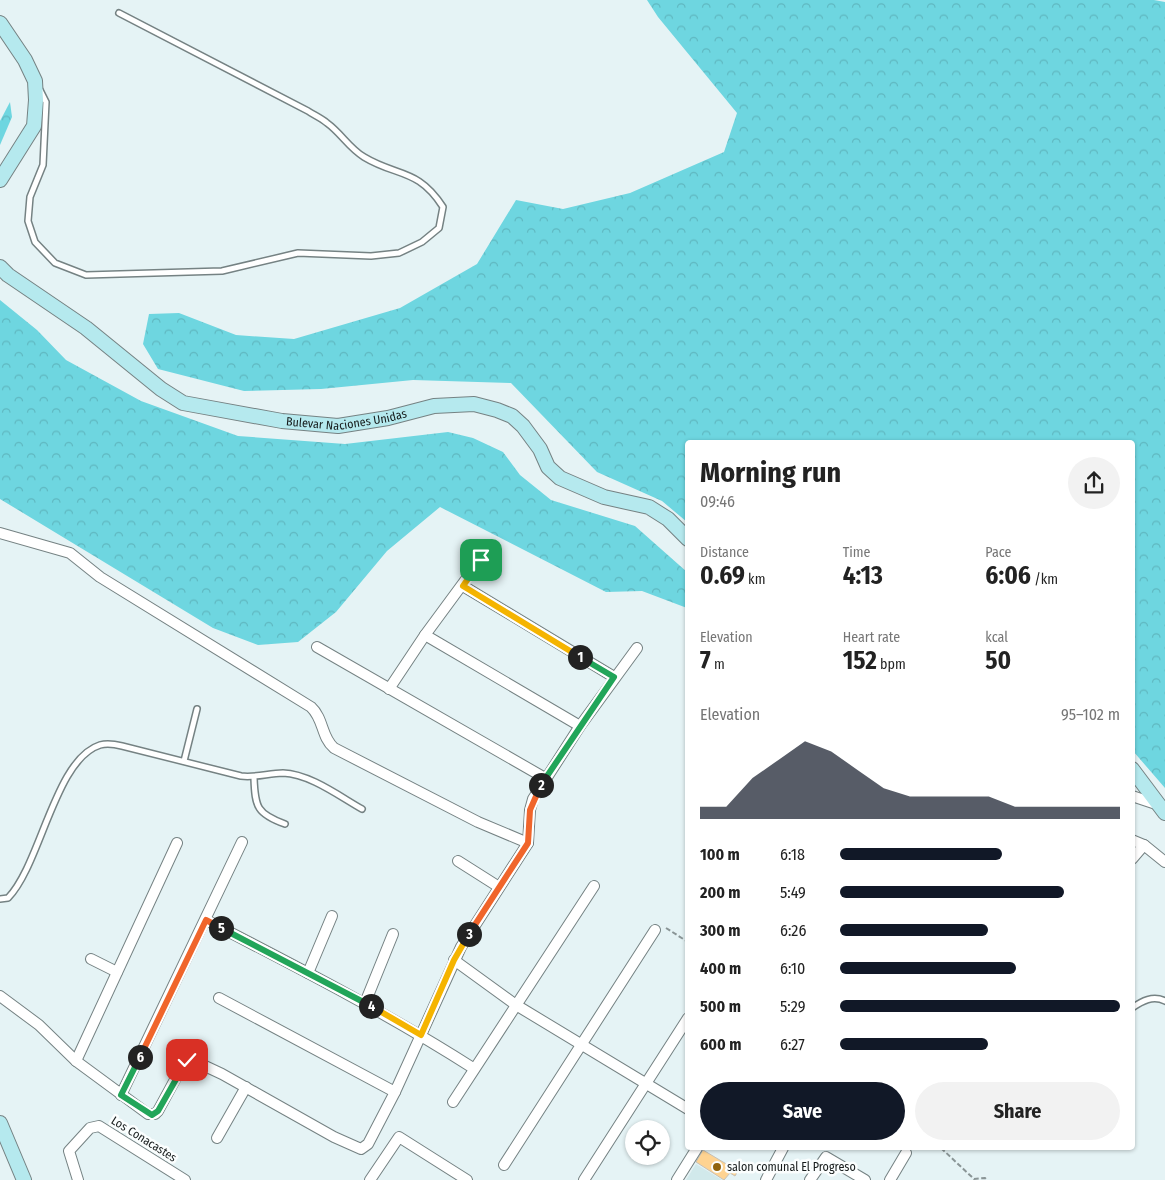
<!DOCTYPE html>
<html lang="en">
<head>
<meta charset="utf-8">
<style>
	:root { --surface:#fff; --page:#f2f2f2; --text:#222; --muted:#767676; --accent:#111827 }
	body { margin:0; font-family:"Fira Sans Condensed",sans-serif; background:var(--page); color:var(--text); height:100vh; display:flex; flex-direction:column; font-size:19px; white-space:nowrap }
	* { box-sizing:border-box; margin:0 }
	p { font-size:16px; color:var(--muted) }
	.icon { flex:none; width:28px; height:28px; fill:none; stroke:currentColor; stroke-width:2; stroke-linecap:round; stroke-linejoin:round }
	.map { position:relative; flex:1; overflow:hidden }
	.panel { position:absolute; left:685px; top:440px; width:450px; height:710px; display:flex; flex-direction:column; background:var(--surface); border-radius:5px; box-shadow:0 1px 4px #0004 }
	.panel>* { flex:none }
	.fabs { position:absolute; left:625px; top:1120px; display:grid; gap:10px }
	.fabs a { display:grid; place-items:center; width:45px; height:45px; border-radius:50%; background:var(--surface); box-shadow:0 1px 4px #0004; font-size:25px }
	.pin { position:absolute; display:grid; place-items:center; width:42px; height:42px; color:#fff; margin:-21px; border-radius:10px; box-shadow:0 2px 8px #0006 }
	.km { position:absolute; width:25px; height:25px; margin:-12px; border-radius:50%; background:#222; color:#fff; font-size:14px; line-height:25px; text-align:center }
	.round { display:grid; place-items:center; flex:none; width:52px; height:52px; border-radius:26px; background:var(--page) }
	.head { display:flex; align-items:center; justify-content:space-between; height:85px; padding:0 15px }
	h1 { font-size:28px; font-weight:700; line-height:38px }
	.figures { display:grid; grid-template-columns:repeat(3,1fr); gap:8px; height:85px; padding:5px 15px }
	.figures div { display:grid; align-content:center }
	.figures b { font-size:25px; font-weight:700 }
	.figures small { font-size:14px; font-weight:400 }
	.figures p { font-size:14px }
	.chart { height:140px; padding:10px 15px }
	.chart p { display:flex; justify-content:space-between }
	.chart svg { width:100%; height:90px; margin-top:5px; fill:var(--accent); opacity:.7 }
	.cta { display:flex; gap:10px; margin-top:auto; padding:10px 15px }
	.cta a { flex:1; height:58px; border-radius:30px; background:var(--accent); color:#fff; font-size:20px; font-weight:700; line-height:58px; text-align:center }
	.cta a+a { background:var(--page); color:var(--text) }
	ul { padding:0 15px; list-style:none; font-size:16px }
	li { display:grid; grid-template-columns:80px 60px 1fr; align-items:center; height:38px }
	li i { height:12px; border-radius:6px; background:var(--accent) }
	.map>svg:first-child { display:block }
</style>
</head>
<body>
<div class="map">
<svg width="1165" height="1180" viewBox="0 0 1165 1180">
	<defs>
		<pattern id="forest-crowns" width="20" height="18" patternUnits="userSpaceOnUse" patternTransform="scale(1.25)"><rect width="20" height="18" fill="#6ed6e0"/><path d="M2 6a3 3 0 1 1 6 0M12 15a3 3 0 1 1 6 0" fill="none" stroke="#5fb7c0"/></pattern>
	</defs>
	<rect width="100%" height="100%" fill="#e5f3f5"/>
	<polygon fill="#d1e9eb" points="696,1164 722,1180 686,1180"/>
	<g fill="url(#forest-crowns)">
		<polygon points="647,0 1154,0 1165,2 1165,788 1133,751 1132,442 688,442 687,522 662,501 597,472 511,383 413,380 321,389 244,391 158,369 143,344 149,314 179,313 236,335 294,339 400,308 477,264 516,200 563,209 630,193 724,152 737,113 658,17"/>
		<polygon points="10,102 12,117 0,145 0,121"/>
		<polygon points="0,300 37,330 66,360 141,401 238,436 345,444 448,432 473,438 503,452 520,475 551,500 635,526 687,572 687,608 642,591 606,592 440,507 387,551 336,612 298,642 258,645 213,628 0,499"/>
	</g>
	<polygon fill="#fed391" stroke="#c6c0b6" points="703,1150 738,1171 735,1176 730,1173 724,1180 696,1162"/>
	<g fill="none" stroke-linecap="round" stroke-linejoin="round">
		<defs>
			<g id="service">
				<path d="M40,90L46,102L43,165L30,197L28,221L35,242L55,263L86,275L222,271L298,253L371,256L399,253L422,242L439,228L443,207C418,168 397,177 364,157C349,148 341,133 327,123C321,118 314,115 308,111L119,13"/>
				<polyline points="184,761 197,709"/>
				<path d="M254,778C255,807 257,814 285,824"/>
				<path d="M0,899L8,898C41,864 55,759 100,745C107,743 114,744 122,746L241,776C256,778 269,773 283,773C310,774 339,796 362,809"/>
				<path d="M1132,1008C1142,1001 1153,995 1165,1001"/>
			</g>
			<g id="minor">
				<path d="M0,533L70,553L100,577L311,707C324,719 321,737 334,748L478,822L528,843"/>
				<polyline points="463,586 614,677"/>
				<polyline points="425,635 580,726"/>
				<polyline points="317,647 545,778"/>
				<polyline points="389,689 425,635 481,559"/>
				<polyline points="1132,796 1159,805"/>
				<polyline points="1132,840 1144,845 1165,862"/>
				<polyline points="1132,859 1144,845"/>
				<polyline points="458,861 499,887"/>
				<path d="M206,920C297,967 387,1013 473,1068"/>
				<polyline points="91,959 117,972"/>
				<polyline points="454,960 516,1005 688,1109"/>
				<polyline points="308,973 332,916"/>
				<polyline points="0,996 39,1025 76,1061 148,1114 155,1114 158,1111 184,1063 190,1059 222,1074 334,1137 361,1149 368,1144 395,1092"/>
				<polyline points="219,998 395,1092 461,947 528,843 530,810 533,799 580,726 637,648"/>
				<polyline points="365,1003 393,934"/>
				<polyline points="76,1061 177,843"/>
				<polyline points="121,1095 242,842"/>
				<polyline points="453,1102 594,886"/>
				<polyline points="217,1138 246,1087"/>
				<polyline points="504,1165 655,930"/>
				<polyline points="78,1180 69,1151 90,1128 99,1126 185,1180"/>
				<polyline points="370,1180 399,1137 467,1180"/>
				<polyline points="584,1180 688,1018"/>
				<polyline points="677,1180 697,1148"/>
				<polyline points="766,1180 783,1148"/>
				<polyline points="810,1180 826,1157 865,1180"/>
				<polyline points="890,1180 906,1153"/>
			</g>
			<g id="secondary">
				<polyline points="0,23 25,60 35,81 36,100 34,126 0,180"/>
				<path id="s1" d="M0,267L8,275L86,328L161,389L183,403L282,421L338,426L388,418L434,406L474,404L497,410L512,416L523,426L540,449L548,467L560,478L604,497L649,507L668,519L688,539"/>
				<polyline points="1132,769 1165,813"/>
				<polyline points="0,1123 24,1180"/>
			</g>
		</defs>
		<use href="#service" stroke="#758283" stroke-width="8"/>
		<use href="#minor" stroke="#758283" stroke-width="12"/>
		<use href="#secondary" stroke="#758283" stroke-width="16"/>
		<g stroke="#8a9596" stroke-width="2" stroke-dasharray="5 2.5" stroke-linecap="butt">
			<polyline points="666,928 688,942"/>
			<polyline points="941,1148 974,1179 985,1178 987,1180"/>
		</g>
		<use href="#service" stroke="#fff" stroke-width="5"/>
		<use href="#minor" stroke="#fff" stroke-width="10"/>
		<use href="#secondary" stroke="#b5e9ee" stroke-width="14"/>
	</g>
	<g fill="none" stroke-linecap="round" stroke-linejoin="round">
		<defs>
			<polyline id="split-1" points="481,560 463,586 580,657"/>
			<polyline id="split-2" points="541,785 614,677 580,657"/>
			<polyline id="split-3" points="469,934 528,843 530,810 541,785"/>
			<polyline id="split-4" points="371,1006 421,1035 454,960 469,934"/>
			<polyline id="split-5" points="221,928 371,1006"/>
			<polyline id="split-6" points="140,1057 206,920 221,928"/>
			<polyline id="split-7" points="140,1057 121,1095 152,1115 158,1111 187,1060"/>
		</defs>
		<use href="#split-1" stroke="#fff" stroke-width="10"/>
		<use href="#split-2" stroke="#fff" stroke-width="10"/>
		<use href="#split-3" stroke="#fff" stroke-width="10"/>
		<use href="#split-4" stroke="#fff" stroke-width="10"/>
		<use href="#split-5" stroke="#fff" stroke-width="10"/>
		<use href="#split-6" stroke="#fff" stroke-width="10"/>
		<use href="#split-7" stroke="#fff" stroke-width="10"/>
		<use href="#split-1" stroke="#f5b400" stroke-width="6"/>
		<use href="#split-2" stroke="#22a559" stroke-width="6"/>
		<use href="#split-3" stroke="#f0652b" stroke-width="6"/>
		<use href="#split-4" stroke="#f5b400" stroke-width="6"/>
		<use href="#split-5" stroke="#22a559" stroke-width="6"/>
		<use href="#split-6" stroke="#f0652b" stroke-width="6"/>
		<use href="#split-7" stroke="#22a559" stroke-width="6"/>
	</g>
	<circle fill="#91640e" stroke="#fbfefe" stroke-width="2" cx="717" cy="1167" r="5"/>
	<g text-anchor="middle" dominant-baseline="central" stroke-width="5" stroke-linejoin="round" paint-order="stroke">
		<g font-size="12" fill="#161b1b" stroke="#fbfefe">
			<text stroke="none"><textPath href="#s1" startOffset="394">Bulevar Naciones Unidas</textPath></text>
			<text transform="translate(144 1139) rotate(32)">Los Conacastes</text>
		</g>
		<g font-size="12" fill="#161b1b" stroke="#fbfefe" text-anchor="start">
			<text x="727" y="1167">salon comunal El Progreso</text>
		</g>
	</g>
</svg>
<div class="fabs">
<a><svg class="icon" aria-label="locate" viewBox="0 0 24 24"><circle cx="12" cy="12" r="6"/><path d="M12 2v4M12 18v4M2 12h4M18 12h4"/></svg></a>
</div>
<div class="pin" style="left:481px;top:560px;background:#1e9e55"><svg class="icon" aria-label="arrive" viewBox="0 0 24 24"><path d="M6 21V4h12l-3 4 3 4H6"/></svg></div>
<div class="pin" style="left:187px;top:1060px;background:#d93025"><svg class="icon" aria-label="check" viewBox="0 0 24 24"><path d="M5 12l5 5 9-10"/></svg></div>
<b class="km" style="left:580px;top:657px">1</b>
<b class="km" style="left:541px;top:785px">2</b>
<b class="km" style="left:469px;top:934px">3</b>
<b class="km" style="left:371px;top:1006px">4</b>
<b class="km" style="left:221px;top:928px">5</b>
<b class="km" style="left:140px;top:1057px">6</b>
<section class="panel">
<div class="head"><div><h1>Morning run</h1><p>09:46</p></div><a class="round"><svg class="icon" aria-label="share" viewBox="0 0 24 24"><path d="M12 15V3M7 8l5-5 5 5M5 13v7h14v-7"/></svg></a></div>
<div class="figures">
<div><p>Distance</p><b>0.69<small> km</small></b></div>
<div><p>Time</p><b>4:13</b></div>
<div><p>Pace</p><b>6:06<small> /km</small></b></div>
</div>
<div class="figures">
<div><p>Elevation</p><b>7<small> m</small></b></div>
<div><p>Heart rate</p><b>152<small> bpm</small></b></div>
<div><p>kcal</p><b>50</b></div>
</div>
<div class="chart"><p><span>Elevation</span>95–102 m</p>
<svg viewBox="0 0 160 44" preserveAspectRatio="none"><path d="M0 44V38L10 38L20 24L30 15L40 6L50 11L60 20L70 29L80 33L90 33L100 33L110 33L120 38L130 38L140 38L150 38L160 38V44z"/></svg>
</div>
<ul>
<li><b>100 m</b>6:18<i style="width:58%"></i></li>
<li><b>200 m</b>5:49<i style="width:80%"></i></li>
<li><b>300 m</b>6:26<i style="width:53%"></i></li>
<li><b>400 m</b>6:10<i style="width:63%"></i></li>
<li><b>500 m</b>5:29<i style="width:100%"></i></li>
<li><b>600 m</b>6:27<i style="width:53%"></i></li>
</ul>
<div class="cta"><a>Save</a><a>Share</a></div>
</section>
</div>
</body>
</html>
